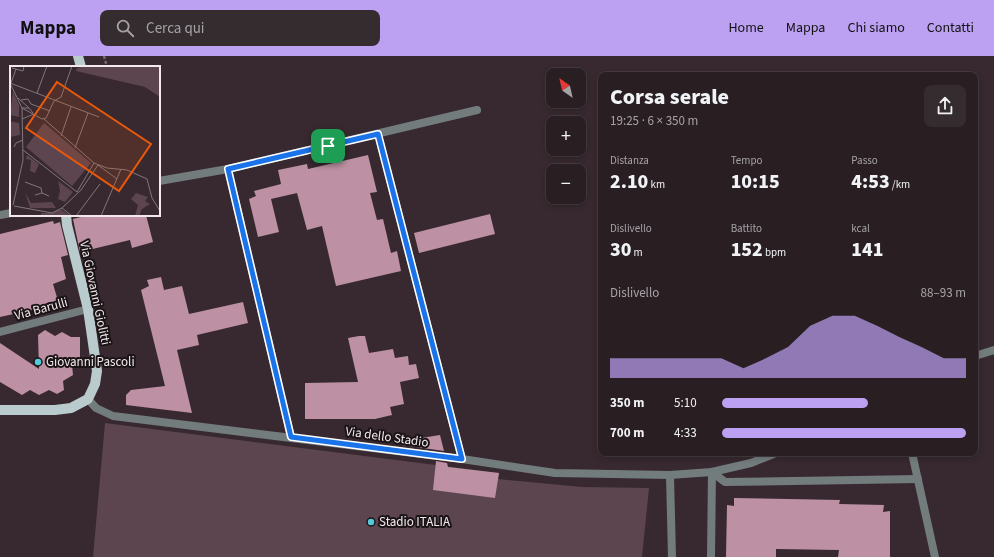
<!DOCTYPE html>
<html lang="it">
<head>
<meta charset="utf-8">
<style>
	:root { --surface:#291f23; --page:#352c30; --text:#f1f3f6; --muted:#a5a2a6; --line:#453d41; --accent:#bca0f2 }
	body { margin:0; font-family:"Source Sans 3",sans-serif; background:var(--page); color:var(--text); height:100vh; display:flex; flex-direction:column; font-size:15px; white-space:nowrap }
	* { box-sizing:border-box; margin:0 }
	p { font-size:13px; color:var(--muted) }
	.icon { flex:none; width:22px; height:22px; fill:none; stroke:currentColor; stroke-width:2; stroke-linecap:round; stroke-linejoin:round }
	.map { position:relative; flex:1; overflow:hidden }
	.sheet { position:absolute; left:598px; top:16px; width:380px; height:384px; display:flex; flex-direction:column; background:var(--surface); border-radius:8px; box-shadow:0 2px 6px #0003,0 0 0 1px var(--line) }
	.sheet>* { flex:none }
	.needle { width:26px; rotate:326deg }
	.controls { position:absolute; left:546px; top:12px; display:grid; gap:8px }
	.controls a { display:grid; place-items:center; width:40px; height:40px; border-radius:8px; background:var(--surface); box-shadow:0 2px 6px #0003,0 0 0 1px var(--line); font-size:20px }
	.pin { position:absolute; display:grid; place-items:center; width:34px; height:34px; color:#fff; margin:-17px; border-radius:8px; box-shadow:0 2px 6px #0006 }
	.round { display:grid; place-items:center; flex:none; width:42px; height:42px; border-radius:8px; background:var(--page) }
	.overview { display:flex; align-items:center; justify-content:space-between; height:68px; padding:0 12px }
	h1 { font-size:22px; font-weight:800; line-height:30px }
	.stats { display:grid; grid-template-columns:repeat(3,1fr); gap:6px; height:68px; padding:4px 12px }
	.stats div { display:grid; align-content:center }
	.stats b { font-size:20px; font-weight:800 }
	.stats small { font-size:11px; font-weight:400 }
	.stats p { font-size:11px }
	.chart { height:112px; padding:8px 12px }
	.chart p { display:flex; justify-content:space-between }
	.chart svg { width:100%; height:72px; margin-top:4px; fill:var(--accent); opacity:.7 }
	ul { padding:0 12px; list-style:none; font-size:13px }
	li { display:grid; grid-template-columns:64px 48px 1fr; align-items:center; height:30px }
	li i { height:10px; border-radius:5px; background:var(--accent) }
	header { display:flex; align-items:center; gap:24px; box-sizing:border-box; height:56px; padding:0 20px; background:var(--accent); color:#111 }
	header strong { font-size:19px }
	nav { display:flex; gap:22px; margin-inline-start:auto; font-size:14px }
	.search { width:280px; height:36px; background:var(--page); display:flex; align-items:center; gap:10px; box-sizing:border-box; padding:0 14px; border-radius:8px; color:var(--muted); font-size:15px }
	.map>svg:first-child { display:block }
</style>
</head>
<body>
<header>
<strong>Mappa</strong>
<div class="search"><svg class="icon" aria-label="search" viewBox="0 0 24 24"><circle cx="10" cy="10" r="6"/><path d="M15 15l6 6"/></svg>Cerca qui</div>
<nav><a>Home</a><a>Mappa</a><a>Chi siamo</a><a>Contatti</a></nav>
</header>
<div class="map">
<svg width="994" height="501" viewBox="0 0 994 501">
	<rect width="100%" height="100%" fill="#37292f"/>
	<polygon fill="#5c454f" points="105,367 499,417 498,423 582,431 649,432 642,501 93,501"/>
	<g fill="#bd91a3">
		<polygon points="368,99 377,136 370,137 377,164 383,163 391,197 397,195 401,215 336,230 322,170 307,174 297,137 271,143 279,176 258,181 249,143 256,140 254,135 281,128 278,114 307,108 308,113"/>
		<polygon points="490,158 495,178 419,197 414,177"/>
		<polygon points="89,159 146,159 153,186 132,192 130,184 80,196 73,163"/>
		<polygon points="53,165 54,168 60,166 68,199 61,201 66,223 53,228 59,248 0,261 0,178"/>
		<polygon points="161,221 164,234 182,230 189,258 243,246 248,267 197,279 199,289 177,294 192,357 126,349 126,339 131,334 165,330 141,234 149,230 147,224"/>
		<polygon points="45,274 55,280 62,276 71,281 80,281 80,304 72,309 73,319 63,325 64,334 57,338 49,334 39,339 30,334 22,339 0,326 0,287 39,313 38,279"/>
		<polygon points="359,280 365,280 369,297 393,293 395,302 408,300 409,309 416,308 419,322 400,326 404,348 390,351 392,359 375,363 305,363 305,327 358,326 348,282"/>
		<polygon points="440,379 444,395 402,389 402,385"/>
		<polygon points="436,405 447,407 448,411 499,417 495,442 433,434"/>
		<polygon points="734,442 840,444 839,448 884,449 883,456 890,455 890,501 838,501 839,494 776,493 776,501 726,501 727,449 734,450"/>
	</g>
	<g fill="none" stroke-linecap="round" stroke-linejoin="round">
		<polyline stroke="#776a70" stroke-width="2.5" stroke-dasharray="3 2" stroke-linecap="butt" points="104,0 107,11"/>
		<g stroke="#737c7d" stroke-width="8">
			<polyline points="378,78 462,403"/>
			<polyline points="228,113 291,381"/>
			<polyline points="159,125 228,113 477,54"/>
			<polyline points="0,276 88,253"/>
			<polyline points="975,300 994,294"/>
			<polyline points="88,343 96,352 113,360 462,403 555,417 670,419 712,416 751,407 776,397"/>
			<polyline points="912,397 935,501"/>
			<polyline points="712,416 725,426 918,423"/>
			<polyline points="670,419 672,501"/>
			<polyline points="711,501 712,416"/>
		</g>
		<polyline stroke="#737c7d" stroke-width="8" points="0,159 11,157"/>
		<g stroke="#b9cbcd" stroke-width="10">
			<polyline points="78,0 81,11"/>
			<polyline points="0,354 55,354 71,352 88,343 95,328 97,315 88,253 67,169 66,159"/>
		</g>
	</g>
	<g fill="none" stroke-linecap="round" stroke-linejoin="round">
		<defs>
			<polygon id="route" points="378,78 462,403 291,381 228,113"/>
		</defs>
		<use href="#route" stroke="#fff" stroke-width="8"/>
		<use href="#route" stroke="#1a73e8" stroke-width="5"/>
	</g>
	<g fill="#53cbda" stroke="#1a1416" stroke-width="1.5">
		<circle cx="38" cy="306" r="4"/>
		<circle cx="371" cy="466" r="4"/>
	</g>
	<g text-anchor="middle" dominant-baseline="central" stroke-width="4" stroke-linejoin="round" paint-order="stroke">
		<g font-size="13" fill="#f3e9ed" stroke="#1a1416">
			<text transform="translate(95 237) rotate(78)">Via Giovanni Giolitti</text>
			<text transform="translate(41 253) rotate(-15)">Via Barulli</text>
			<text transform="translate(387 381) rotate(8)">Via dello Stadio</text>
		</g>
		<g font-size="13" fill="#f3e9ed" stroke="#1a1416" text-anchor="start">
			<text x="46" y="306">Giovanni Pascoli</text>
			<text x="379" y="466">Stadio ITALIA</text>
		</g>
	</g>
	<g transform="translate(10 10)">
		<rect width="150" height="150" fill="#37292f"/>
		<path d="M76,0H150V31L135,21L66,5L67,2ZM3,25L9,39V51L0,49ZM0,55L9,57L10,69L0,71ZM34,57L81,97L62,120L16,81ZM17,89L29,98L25,107L20,105L21,94L16,93ZM48,115L63,126L55,136L48,133L50,125ZM15,126L21,137L42,136L46,142H20ZM126,127L138,131L135,135L140,138L132,143L129,150H125L128,139L121,133ZM50,143L61,150H31V147H42Z" fill="#5c454f"/>
		<path fill="none" stroke="#82767b" stroke-width="1" d="M2,2L13,5L14,0M0,17L89,51M0,17L12,42M1,17L6,3M27,27L37,0M8,32L19,42M11,34L18,33L21,38L40,45M12,42L32,53L36,52L44,35L51,31L62,0M12,42H19L23,47M12,53L24,48M34,53L84,97L97,102L117,104L137,113L142,132L150,145M51,70L61,41M4,81L6,77L13,74M65,82L78,47M13,84L67,126M15,116L31,122L32,127M67,126L84,97M25,129L32,127L39,130M3,139L13,94L12,42M4,140L42,147L52,142L71,124L88,99L107,113M52,142L62,150M66,150L90,118M91,150L111,103"/>
		<path fill="#e8590c" fill-opacity="0.15" stroke="#e8590c" stroke-width="2" d="M47,16L141,78L109,125L16,62Z"/>
		<rect width="150" height="150" fill="none" stroke="#f3e9ed" stroke-width="2"/>
	</g>
</svg>
<div class="controls">
<a><svg class="needle" viewBox="-14 -14 28 28"><path d="M0-13l5 13h-10z" fill="#e53935"/><path d="M0 13l5-13h-10z" fill="#a5a2a6"/></svg></a>
<a>+</a>
<a>−</a>
</div>
<div class="pin" style="left:328px;top:90px;background:#1e9e55"><svg class="icon" aria-label="arrive" viewBox="0 0 24 24"><path d="M6 21V4h12l-3 4 3 4H6"/></svg></div>
<section class="sheet">
<div class="overview"><div><h1>Corsa serale</h1><p>19:25 · 6 × 350 m</p></div><a class="round"><svg class="icon" aria-label="share" viewBox="0 0 24 24"><path d="M12 15V3M7 8l5-5 5 5M5 13v7h14v-7"/></svg></a></div>
<div class="stats">
<div><p>Distanza</p><b>2.10<small> km</small></b></div>
<div><p>Tempo</p><b>10:15</b></div>
<div><p>Passo</p><b>4:53<small> /km</small></b></div>
</div>
<div class="stats">
<div><p>Dislivello</p><b>30<small> m</small></b></div>
<div><p>Battito</p><b>152<small> bpm</small></b></div>
<div><p>kcal</p><b>141</b></div>
</div>
<div class="chart"><p><span>Dislivello</span>88–93 m</p>
<svg viewBox="0 0 160 44" preserveAspectRatio="none"><path d="M0 44V32L10 32L20 32L30 32L40 32L50 32L60 38L70 32L80 25L90 12L100 6L110 6L120 12L130 19L140 25L150 32L160 32V44z"/></svg>
</div>
<ul>
<li><b>350 m</b>5:10<i style="width:60%"></i></li>
<li><b>700 m</b>4:33<i style="width:100%"></i></li>
</ul>
</section>
</div>
</body>
</html>
